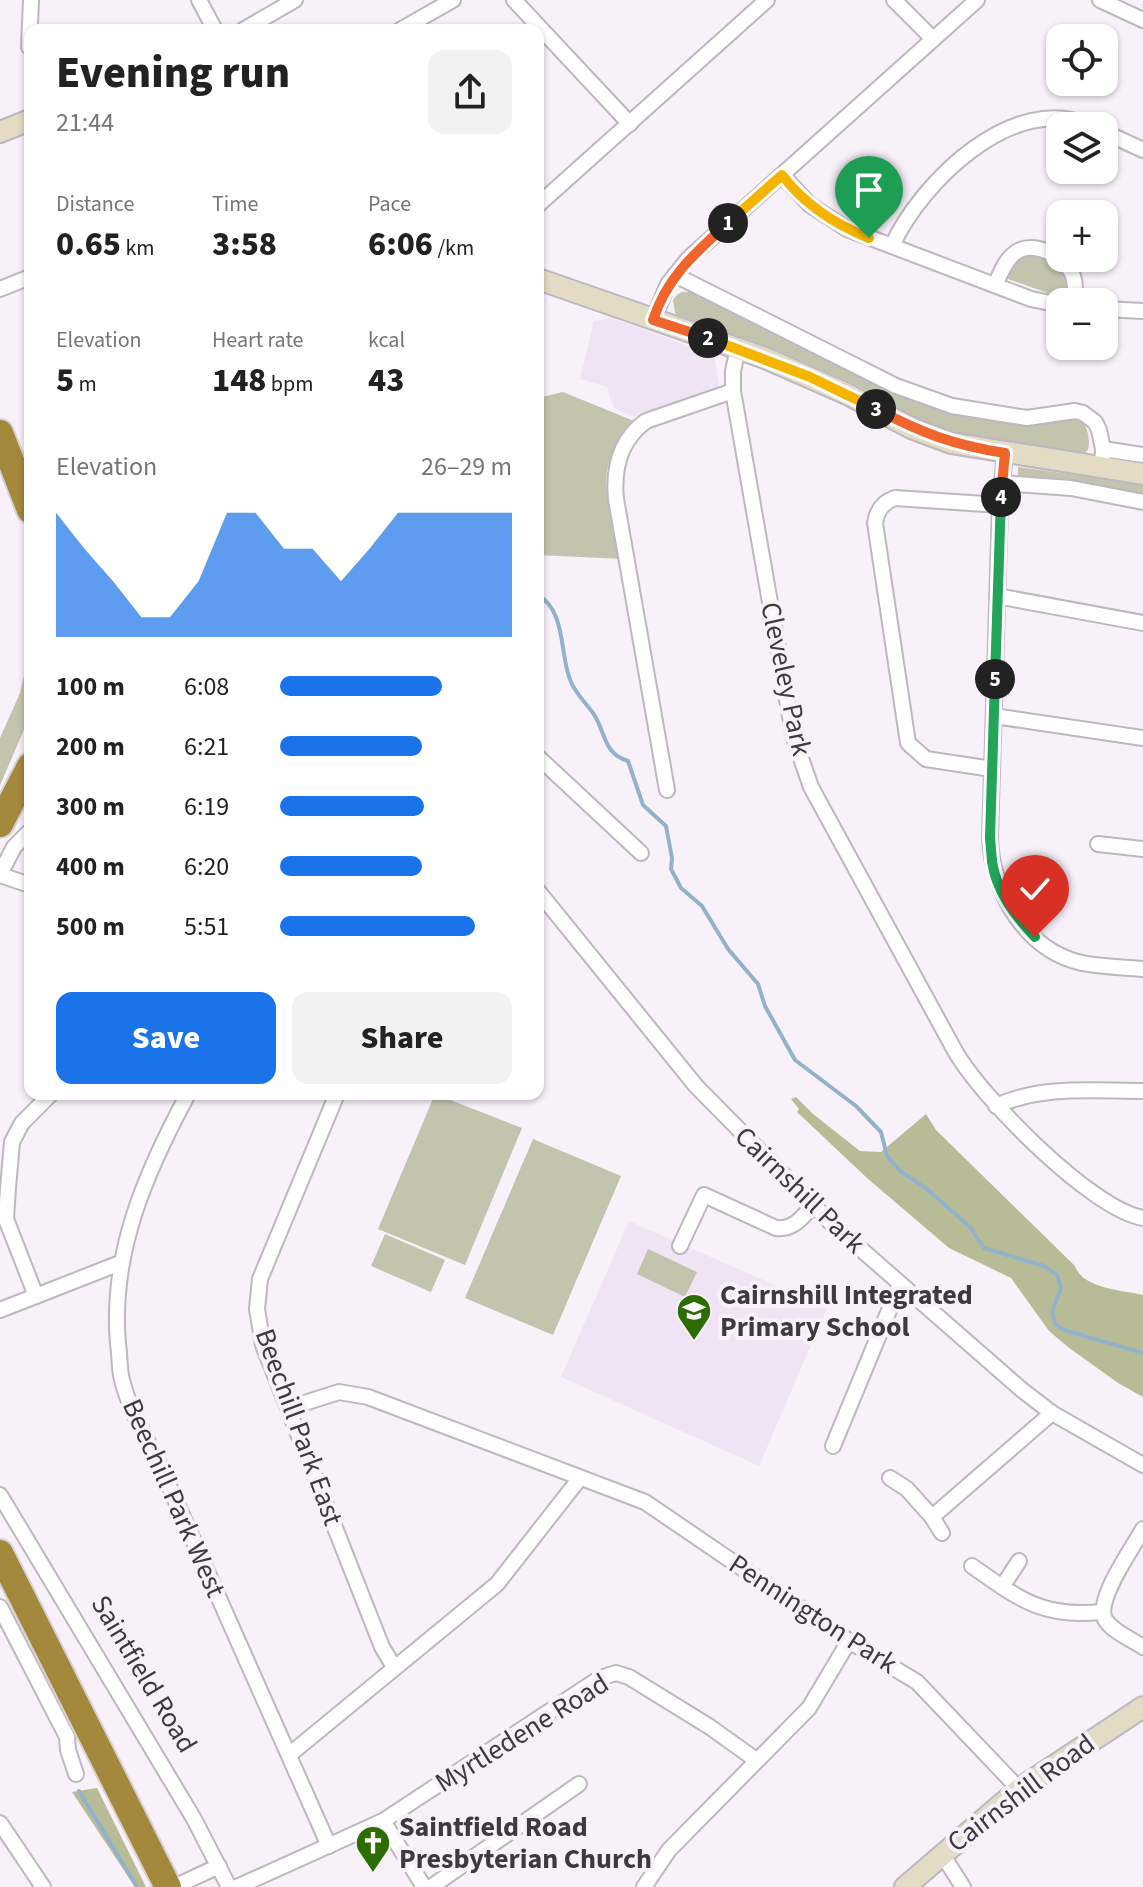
<!DOCTYPE html>
<html lang="en">
<head>
<meta charset="utf-8">
<style>
	:root { --surface:#fff; --page:#f2f2f2; --text:#222; --muted:#767676; --accent:#1a73e8 }
	body { margin:0; font-family:"Source Sans 3",sans-serif; background:var(--page); color:var(--text); height:100vh; display:flex; flex-direction:column; font-size:30px; white-space:nowrap }
	* { box-sizing:border-box; margin:0 }
	p { font-size:26px; color:var(--muted) }
	.icon { flex:none; width:44px; height:44px; fill:none; stroke:currentColor; stroke-width:2; stroke-linecap:round; stroke-linejoin:round }
	.map { position:relative; flex:1; overflow:hidden }
	.details { position:absolute; left:24px; top:24px; width:520px; height:1076px; display:flex; flex-direction:column; background:var(--surface); border-radius:16px; box-shadow:0 2px 6px #0004 }
	.details>* { flex:none }
	.fabs { position:absolute; left:1046px; top:24px; display:grid; gap:16px }
	.fabs a { display:grid; place-items:center; width:72px; height:72px; border-radius:16px; background:var(--surface); box-shadow:0 2px 6px #0004; font-size:40px }
	.pin { position:absolute; display:grid; place-items:center; width:68px; height:68px; color:#fff; margin:-82px -34px; border-radius:50% 50% 50% 0; rotate:-45deg; box-shadow:0 0 8px #0007 }
	.pin .icon { rotate:45deg }
	.km { position:absolute; width:40px; height:40px; margin:-20px; border-radius:50%; background:#222; color:#fff; font-size:22px; line-height:40px; text-align:center }
	.round { display:grid; place-items:center; flex:none; width:84px; height:84px; border-radius:16px; background:var(--page) }
	.head { display:flex; align-items:center; justify-content:space-between; height:136px; padding:0 32px }
	h1 { font-size:44px; font-weight:800; line-height:60px }
	.metrics { display:grid; grid-template-columns:repeat(3,1fr); gap:12px; height:136px; padding:8px 32px }
	.metrics div { display:grid; align-content:center }
	.metrics b { font-size:34px; font-weight:800 }
	.metrics small { font-size:22px; font-weight:400 }
	.metrics p { font-size:22px }
	.chart { height:224px; padding:16px 32px }
	.chart p { display:flex; justify-content:space-between }
	.chart svg { width:100%; height:144px; margin-top:8px; fill:var(--accent); opacity:.7 }
	.cta { display:flex; gap:16px; margin-top:auto; padding:16px 32px }
	.cta a { flex:1; height:92px; border-radius:16px; background:var(--accent); color:#fff; font-size:32px; font-weight:800; line-height:92px; text-align:center }
	.cta a+a { background:var(--page); color:var(--text) }
	ul { padding:0 32px; list-style:none; font-size:26px }
	li { display:grid; grid-template-columns:128px 96px 1fr; align-items:center; height:60px }
	li i { height:20px; border-radius:10px; background:var(--accent) }
	.map>svg:first-child { display:block }
</style>
</head>
<body>
<div class="map">
<svg width="1143" height="1887" viewBox="0 0 1143 1887">
	<rect width="100%" height="100%" fill="#f9f1fa"/>
	<g fill="#f0e3f3">
		<polygon points="612,318 714,355 720,390 634,417 614,408 607,387 580,379 594,321"/>
		<polygon points="629,1221 827,1308 759,1466 561,1377"/>
	</g>
	<g fill="#c2c4ae">
		<polygon points="1023,254 1039,254 1067,274 1068,287 1065,296 1053,295 1008,279 1009,270"/>
		<path d="M691,289L943,410L1004,422L1078,418C1087,424 1091,438 1088,450L1082,455L1032,444L983,439L934,428L896,409L858,386L774,349L679,317L675,313L673,300C678,293 681,291 689,292Z"/>
		<path d="M563,392L634,421C623,435 610,453 607,471C604,496 614,536 622,559L538,555V398Z"/>
		<polygon points="1018,467 1143,484 1143,496 1018,478"/>
		<polygon points="30,649 30,716 0,785 0,738 20,693"/>
		<polygon points="435,1094 522,1128 465,1265 378,1229"/>
		<polygon points="533,1139 621,1176 553,1335 465,1298"/>
		<polygon points="385,1234 445,1260 431,1292 371,1266"/>
		<polygon points="648,1249 697,1272 685,1297 637,1274"/>
	</g>
	<g fill="#b8bc96">
		<path d="M796,1097L813,1114L860,1151L881,1152L926,1114L936,1130L1075,1266C1083,1289 1122,1290 1143,1295V1397L1118,1383L1068,1347L1049,1331L1011,1278L949,1248L867,1178L797,1112L799,1109L791,1099Z"/>
		<polygon points="97,1788 146,1887 135,1887 72,1792"/>
	</g>
	<g fill="none" stroke-linecap="round" stroke-linejoin="round">
		<g stroke="#92b2cc" stroke-width="4">
			<path d="M538,595C567,612 559,655 571,682C576,694 585,702 593,713C606,731 602,753 628,761L643,805L666,826L672,858L671,869L681,888L702,906L728,949L758,984L765,1006L795,1060L856,1106L881,1132L887,1156L900,1171L927,1189L970,1227L984,1248L1044,1266L1057,1275L1061,1288L1052,1312L1055,1324L1064,1330L1143,1353"/>
			<polyline points="79,1791 137,1887"/>
		</g>
		<defs>
			<g id="street">
				<polyline points="199,0 215,30"/>
				<polyline points="514,0 630,124"/>
				<polyline points="894,0 933,39"/>
				<polyline points="1100,0 1143,20"/>
				<polyline points="243,30 295,0"/>
				<polyline points="400,30 453,0"/>
				<polyline points="29,47 31,0"/>
				<polyline points="1104,132 1143,150"/>
				<polyline points="782,175 810,205 847,229 1031,299 1060,305"/>
				<polyline points="538,205 767,0"/>
				<path d="M892,246C921,182 1014,91 1090,126"/>
				<polyline points="675,275 896,386 952,406 1027,418 1075,411 1083,413 1095,422 1099,430 1103,449 1102,468"/>
				<path d="M995,285C1000,275 1005,260 1015,253C1033,239 1067,257 1073,276C1076,284 1075,294 1075,302"/>
				<polyline points="0,289 30,277"/>
				<polyline points="1104,309 1143,311"/>
				<polyline points="653,320 668,284 688,259 977,0"/>
				<path d="M738,348L733,371V391L789,711L795,741L811,787L955,1051C982,1098 1091,1209 1143,1218"/>
				<polyline points="1103,449 1143,455"/>
				<path d="M1005,453L1000,505L990,838C992,891 1026,951 1082,963C1101,967 1123,967 1143,969"/>
				<polyline points="1002,483 1071,488 1143,502"/>
				<polyline points="997,596 1143,623"/>
				<polyline points="994,716 1143,738"/>
				<polyline points="538,757 641,853"/>
				<path d="M992,769L926,759L908,743L875,523C877,510 883,502 895,498L1000,505"/>
				<path d="M667,790L616,499C613,468 620,440 646,421L733,391"/>
				<polyline points="1098,844 1143,849"/>
				<polyline points="0,874 14,847 30,831"/>
				<polyline points="0,875 30,885"/>
				<polyline points="538,891 696,1086 831,1223 1022,1390 1052,1413 1143,1465"/>
				<path d="M188,1094C146,1172 110,1253 118,1344C120,1356 119,1369 122,1380C130,1412 148,1441 162,1470L329,1846"/>
				<polyline points="337,1094 260,1279 257,1309 263,1345 382,1647 394,1667"/>
				<path d="M996,1106C1042,1085 1094,1091 1143,1091"/>
				<path d="M680,1246L704,1195L776,1228C793,1230 802,1218 813,1205"/>
				<polyline points="36,1296 6,1219 8,1188 12,1142 22,1123 51,1094"/>
				<polyline points="0,1310 120,1263"/>
				<polyline points="289,1408 339,1392 368,1397 645,1502 849,1641 917,1682 1019,1789"/>
				<polyline points="833,1446 900,1284"/>
				<polyline points="890,1478 907,1489 932,1517 1052,1413"/>
				<polyline points="0,1495 194,1819 229,1887"/>
				<polyline points="932,1517 942,1533"/>
				<path d="M1143,1529C1133,1548 1093,1602 1106,1621C1115,1633 1131,1639 1143,1647"/>
				<path d="M972,1566C1019,1599 1042,1618 1102,1612"/>
				<polyline points="1002,1587 1019,1561"/>
				<polyline points="0,1607 67,1737 68,1750 76,1774"/>
				<polyline points="289,1755 497,1584 580,1478"/>
				<polyline points="383,1821 424,1887"/>
				<polyline points="0,1823 43,1887"/>
				<polyline points="942,1854 963,1887"/>
				<polyline points="174,1887 219,1866"/>
				<polyline points="237,1887 383,1821 600,1678 616,1673 629,1677 710,1727 756,1760"/>
				<polyline points="431,1887 579,1784"/>
				<polyline points="644,1887 669,1850 809,1708 849,1641"/>
			</g>
			<g id="secondary">
				<polyline points="0,132 30,120"/>
				<polyline points="538,279 765,358 847,394 911,428 951,443 1143,474"/>
				<polyline points="905,1887 1019,1789 1143,1707"/>
			</g>
			<g id="highway">
				<polyline points="0,433 30,510"/>
				<polyline points="0,824 30,766"/>
				<polyline points="0,1553 168,1887"/>
			</g>
		</defs>
		<use href="#street" stroke="#beb7c0" stroke-width="18"/>
		<use href="#secondary" stroke="#beb7c0" stroke-width="24"/>
		<use href="#highway" stroke="#d4d4d5" stroke-width="30"/>
		<use href="#street" stroke="#fff" stroke-width="14"/>
		<use href="#secondary" stroke="#e4dbc4" stroke-width="20"/>
		<use href="#highway" stroke="#a4883c" stroke-width="26"/>
	</g>
	<g fill="none" stroke-linecap="round" stroke-linejoin="round">
		<defs>
			<path id="split-1" d="M728,223L782,175C805,205 834,224 869,238"/>
			<path id="split-2" d="M708,338L653,320C667,277 695,253 728,223"/>
			<polyline id="split-3" points="708,338 810,377 876,409"/>
			<path id="split-4" d="M876,409C922,433 953,445 1005,453L1001,497"/>
			<polyline id="split-5" points="995,679 1001,497"/>
			<polyline id="split-6" points="992,861 990,838 995,679"/>
			<path id="split-7" d="M992,861C996,891 1015,916 1035,937"/>
		</defs>
		<use href="#split-1" stroke="#fff" stroke-width="16"/>
		<use href="#split-2" stroke="#fff" stroke-width="16"/>
		<use href="#split-3" stroke="#fff" stroke-width="16"/>
		<use href="#split-4" stroke="#fff" stroke-width="16"/>
		<use href="#split-5" stroke="#fff" stroke-width="16"/>
		<use href="#split-6" stroke="#fff" stroke-width="16"/>
		<use href="#split-7" stroke="#fff" stroke-width="16"/>
		<use href="#split-1" stroke="#f5b400" stroke-width="10"/>
		<use href="#split-2" stroke="#f0652b" stroke-width="10"/>
		<use href="#split-3" stroke="#f5b400" stroke-width="10"/>
		<use href="#split-4" stroke="#f0652b" stroke-width="10"/>
		<use href="#split-5" stroke="#22a559" stroke-width="10"/>
		<use href="#split-6" stroke="#22a559" stroke-width="10"/>
		<use href="#split-7" stroke="#22a559" stroke-width="10"/>
	</g>
	<defs>
		<symbol id="school-pin" viewBox="-11 -11 22 30"><path d="M0 17L-7.5 6A9.5 9.5 0 1 1 7.5 6Z" fill="#2c6d01" stroke="#f9f1fa"/><path d="M0-5L7-2L0 1L-7-2ZM-4 1L0 2.5L4 1V4Q0 6-4 4Z" fill="#fff"/></symbol>
		<symbol id="church-pin" viewBox="-11 -11 22 30"><path d="M0 17L-7.5 6A9.5 9.5 0 1 1 7.5 6Z" fill="#2c6d01" stroke="#f9f1fa"/><path d="M-1.2-6h2.4v3.5h3.3v2.4h-3.3V6h-2.4V-.1h-3.3v-2.4h3.3Z" fill="#fff"/></symbol>
	</defs>
	<g fill-rule="evenodd">
		<use href="#school-pin" x="674" y="1291" width="40" height="54"/>
		<use href="#church-pin" x="353" y="1823" width="40" height="54"/>
	</g>
	<g text-anchor="middle" dominant-baseline="central" stroke-width="8" stroke-linejoin="round" paint-order="stroke">
		<g font-size="28" fill="#3d3a3e" stroke="#f9f1fa">
			<text transform="translate(786 679) rotate(78)">Cleveley Park</text>
			<text transform="translate(800 1190) rotate(44)">Cairnshill Park</text>
			<text transform="translate(299 1427) rotate(70)">Beechill Park East</text>
			<text transform="translate(174 1498) rotate(66)">Beechill Park West</text>
			<text transform="translate(813 1614) rotate(33)">Pennington Park</text>
			<text transform="translate(144 1674) rotate(59)">Saintfield Road</text>
			<text transform="translate(522 1733) rotate(-32)">Myrtledene Road</text>
			<text transform="translate(1021 1793) rotate(-37)">Cairnshill Road</text>
		</g>
		<g font-size="28" font-weight="bold" fill="#3d3a3e" stroke="#f9f1fa" text-anchor="start">
			<text x="720" y="1295">Cairnshill Integrated<tspan x="720" dy="32">Primary School</tspan></text>
			<text x="399" y="1827">Saintfield Road<tspan x="399" dy="32">Presbyterian Church</tspan></text>
		</g>
	</g>
</svg>
<div class="fabs">
<a><svg class="icon" aria-label="locate" viewBox="0 0 24 24"><circle cx="12" cy="12" r="6"/><path d="M12 2v4M12 18v4M2 12h4M18 12h4"/></svg></a>
<a><svg class="icon" aria-label="layers" viewBox="0 0 24 24"><path d="M12 4l9 5-9 5-9-5zM3 14l9 5 9-5"/></svg></a>
<a>+</a>
<a>−</a>
</div>
<div class="pin" style="left:869px;top:238px;background:#1e9e55"><svg class="icon" aria-label="arrive" viewBox="0 0 24 24"><path d="M6 21V4h12l-3 4 3 4H6"/></svg></div>
<div class="pin" style="left:1035px;top:937px;background:#d93025"><svg class="icon" aria-label="check" viewBox="0 0 24 24"><path d="M5 12l5 5 9-10"/></svg></div>
<b class="km" style="left:728px;top:223px">1</b>
<b class="km" style="left:708px;top:338px">2</b>
<b class="km" style="left:876px;top:409px">3</b>
<b class="km" style="left:1001px;top:497px">4</b>
<b class="km" style="left:995px;top:679px">5</b>
<section class="details">
<div class="head"><div><h1>Evening run</h1><p>21:44</p></div><a class="round"><svg class="icon" aria-label="share" viewBox="0 0 24 24"><path d="M12 15V3M7 8l5-5 5 5M5 13v7h14v-7"/></svg></a></div>
<div class="metrics">
<div><p>Distance</p><b>0.65<small> km</small></b></div>
<div><p>Time</p><b>3:58</b></div>
<div><p>Pace</p><b>6:06<small> /km</small></b></div>
</div>
<div class="metrics">
<div><p>Elevation</p><b>5<small> m</small></b></div>
<div><p>Heart rate</p><b>148<small> bpm</small></b></div>
<div><p>kcal</p><b>43</b></div>
</div>
<div class="chart"><p><span>Elevation</span>26–29 m</p>
<svg viewBox="0 0 160 44" preserveAspectRatio="none"><path d="M0 44V6L10 17L20 27L30 38L40 38L50 27L60 6L70 6L80 17L90 17L100 27L110 17L120 6L130 6L140 6L150 6L160 6V44z"/></svg>
</div>
<ul>
<li><b>100 m</b>6:08<i style="width:70%"></i></li>
<li><b>200 m</b>6:21<i style="width:61%"></i></li>
<li><b>300 m</b>6:19<i style="width:62%"></i></li>
<li><b>400 m</b>6:20<i style="width:61%"></i></li>
<li><b>500 m</b>5:51<i style="width:84%"></i></li>
</ul>
<div class="cta"><a>Save</a><a>Share</a></div>
</section>
</div>
</body>
</html>
